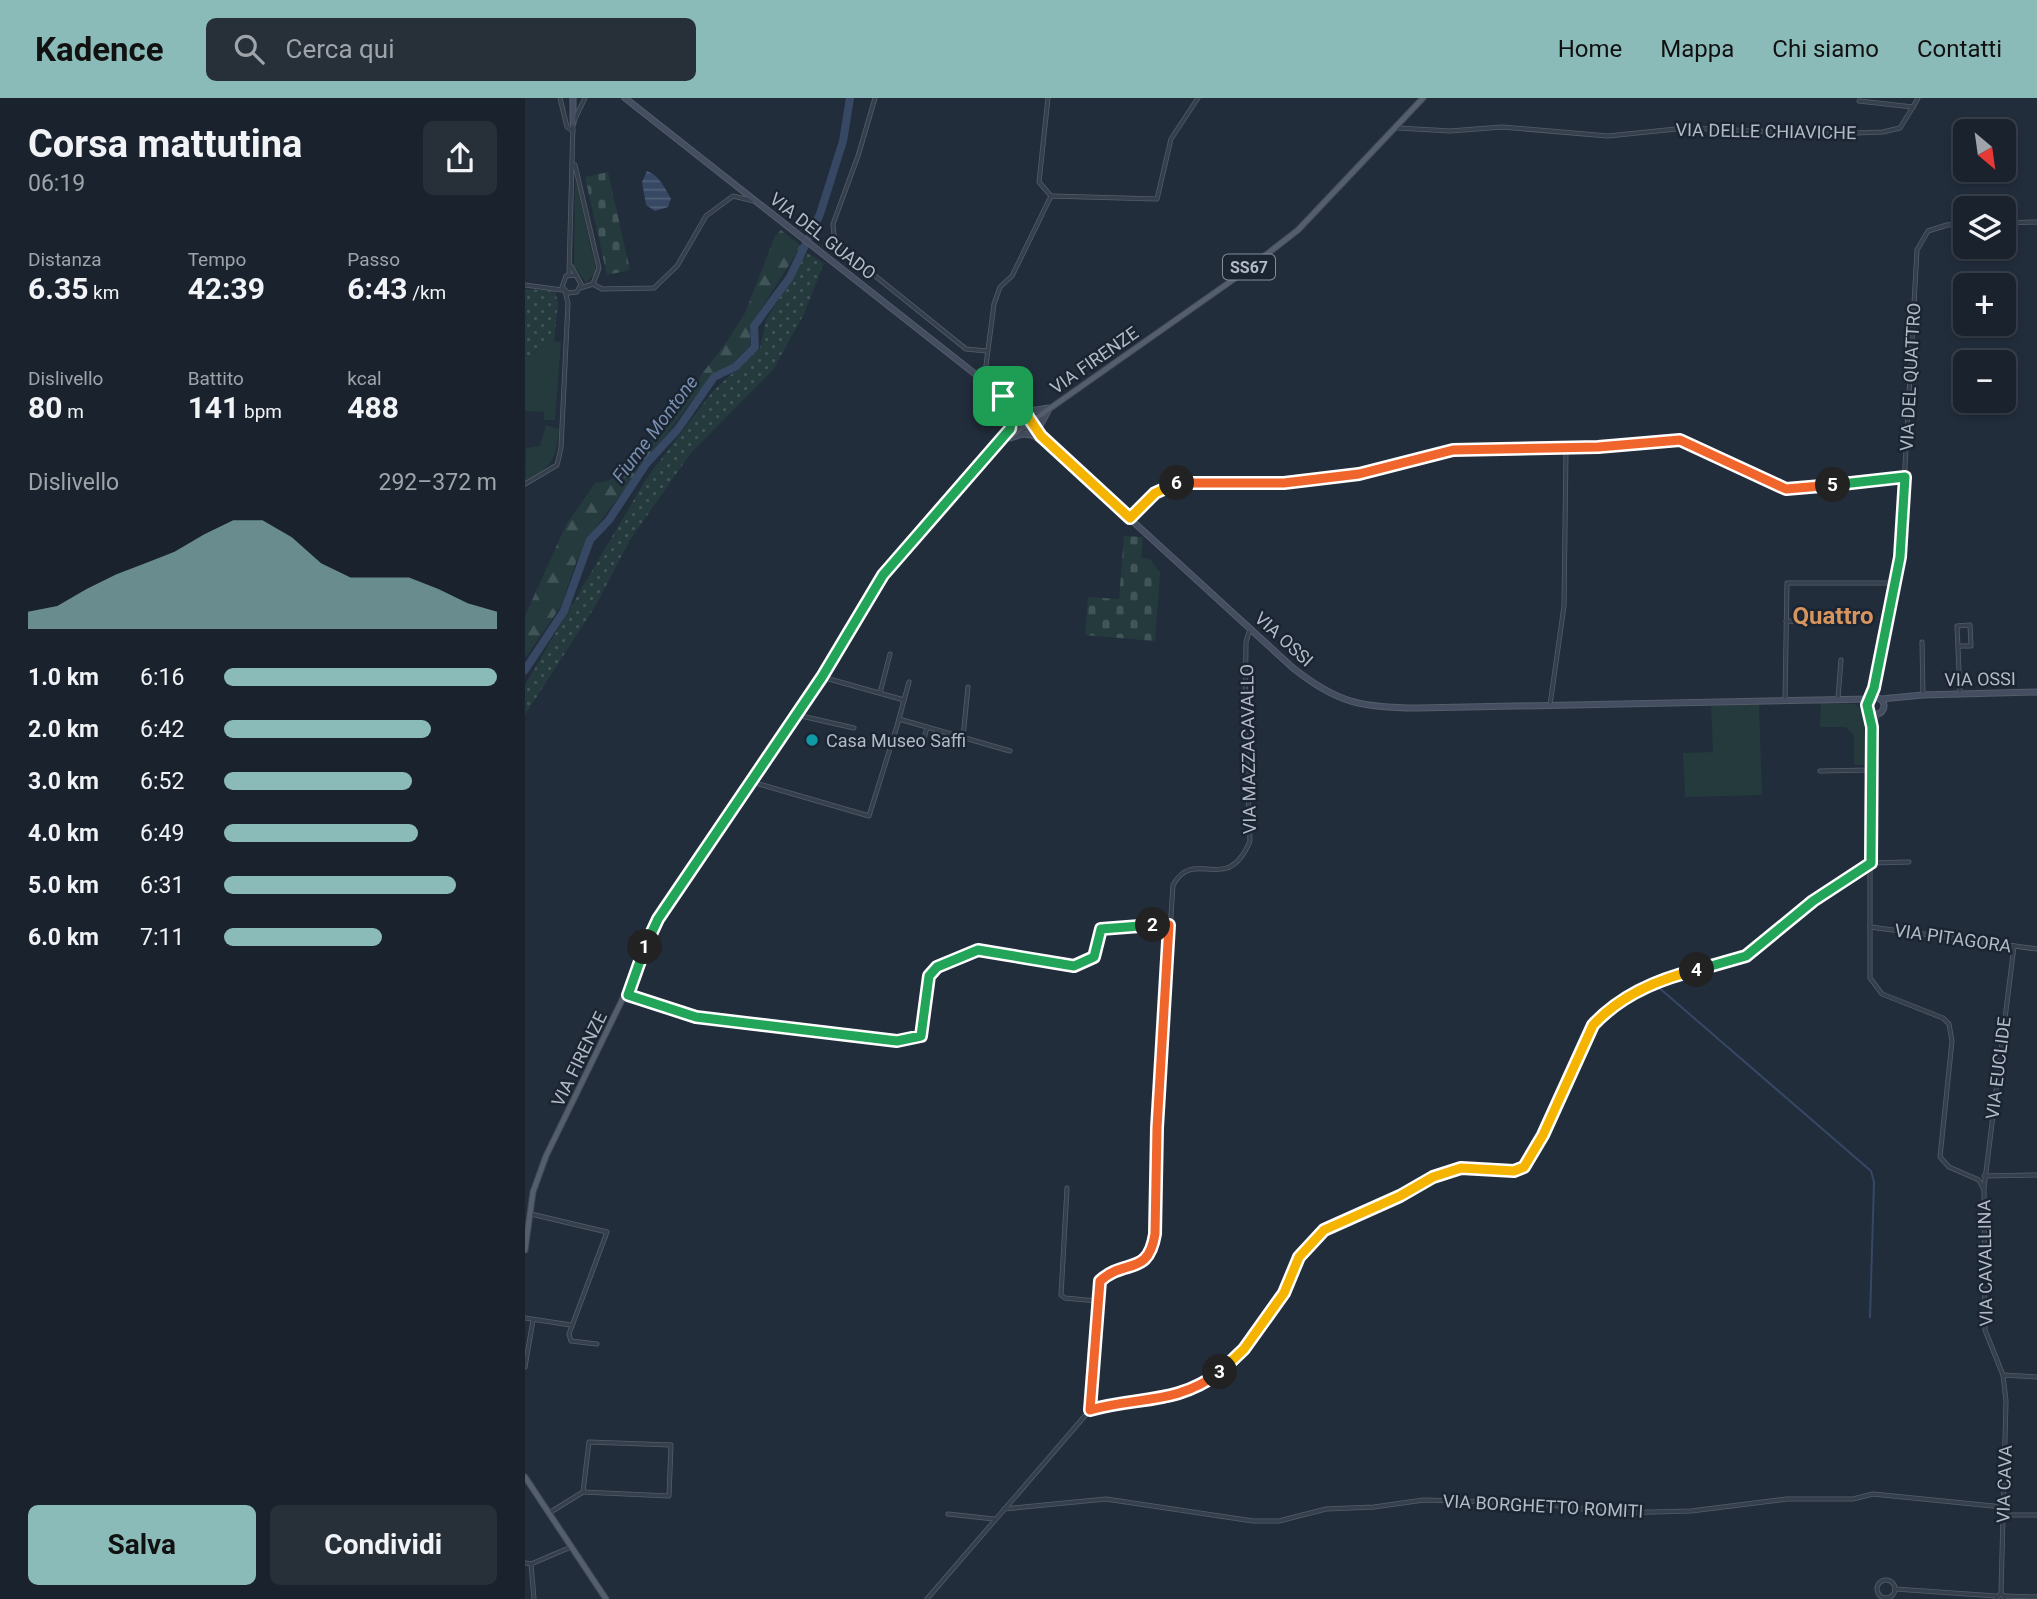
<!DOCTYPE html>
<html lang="it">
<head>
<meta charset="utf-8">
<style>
	:root { --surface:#1a222d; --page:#272f39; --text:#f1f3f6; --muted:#9fa4aa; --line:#383f49; --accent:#8bbbb9 }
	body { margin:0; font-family:Roboto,sans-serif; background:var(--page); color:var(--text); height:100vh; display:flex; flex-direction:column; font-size:26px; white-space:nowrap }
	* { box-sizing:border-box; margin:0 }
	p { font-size:23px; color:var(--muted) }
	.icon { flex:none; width:38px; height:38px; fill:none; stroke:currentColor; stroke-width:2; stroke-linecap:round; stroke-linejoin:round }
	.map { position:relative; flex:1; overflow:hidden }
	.side { display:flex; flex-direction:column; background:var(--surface); width:525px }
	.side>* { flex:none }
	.needle { width:46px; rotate:151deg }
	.fabs { position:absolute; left:1428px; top:21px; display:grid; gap:14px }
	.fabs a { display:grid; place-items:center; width:63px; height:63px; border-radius:10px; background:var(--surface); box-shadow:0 4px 10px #0003,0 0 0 2px var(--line); font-size:35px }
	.pin { position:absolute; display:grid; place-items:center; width:60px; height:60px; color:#fff; margin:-30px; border-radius:14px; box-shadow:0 4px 10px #0006 }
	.km { position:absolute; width:35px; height:35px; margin:-18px; border-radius:50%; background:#222; color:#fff; font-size:19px; line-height:35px; text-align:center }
	.round { display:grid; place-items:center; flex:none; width:74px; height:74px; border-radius:10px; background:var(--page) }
	.overview { display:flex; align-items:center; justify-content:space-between; height:119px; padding:0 28px }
	h1 { font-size:38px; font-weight:700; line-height:52px }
	.figures { display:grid; grid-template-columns:repeat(3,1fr); gap:10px; height:119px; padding:7px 28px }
	.figures div { display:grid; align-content:center }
	.figures b { font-size:30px; font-weight:700 }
	.figures small { font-size:19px; font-weight:400 }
	.figures p { font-size:19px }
	.chart { height:196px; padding:14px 28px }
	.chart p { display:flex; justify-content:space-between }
	.chart svg { width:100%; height:126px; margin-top:7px; fill:var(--accent); opacity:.7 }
	.action { display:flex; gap:14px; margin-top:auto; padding:14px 28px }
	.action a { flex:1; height:80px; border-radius:10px; background:var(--accent); color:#111; font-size:28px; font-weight:700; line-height:80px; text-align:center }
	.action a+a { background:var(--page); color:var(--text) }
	ul { padding:0 28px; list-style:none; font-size:23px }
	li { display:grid; grid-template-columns:112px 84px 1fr; align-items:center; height:52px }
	li i { height:18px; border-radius:9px; background:var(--accent) }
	header { display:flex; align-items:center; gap:42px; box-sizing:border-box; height:98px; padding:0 35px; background:var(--accent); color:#111 }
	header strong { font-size:33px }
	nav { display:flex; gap:38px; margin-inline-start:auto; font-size:24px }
	.search { width:490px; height:63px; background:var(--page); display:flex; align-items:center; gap:18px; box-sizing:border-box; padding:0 24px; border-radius:10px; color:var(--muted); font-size:26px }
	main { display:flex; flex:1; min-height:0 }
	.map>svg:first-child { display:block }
</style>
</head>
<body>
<header>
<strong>Kadence</strong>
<div class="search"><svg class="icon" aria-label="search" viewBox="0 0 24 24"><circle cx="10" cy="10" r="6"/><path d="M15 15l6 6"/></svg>Cerca qui</div>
<nav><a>Home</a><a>Mappa</a><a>Chi siamo</a><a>Contatti</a></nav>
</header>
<main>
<section class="side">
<div class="overview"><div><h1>Corsa mattutina</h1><p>06:19</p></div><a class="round"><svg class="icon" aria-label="share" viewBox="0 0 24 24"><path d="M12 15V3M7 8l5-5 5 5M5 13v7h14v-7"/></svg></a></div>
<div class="figures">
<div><p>Distanza</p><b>6.35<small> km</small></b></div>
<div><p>Tempo</p><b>42:39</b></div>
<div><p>Passo</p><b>6:43<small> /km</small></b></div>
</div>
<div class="figures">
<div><p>Dislivello</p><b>80<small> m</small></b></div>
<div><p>Battito</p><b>141<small> bpm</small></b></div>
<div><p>kcal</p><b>488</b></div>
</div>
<div class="chart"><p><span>Dislivello</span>292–372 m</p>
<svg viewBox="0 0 160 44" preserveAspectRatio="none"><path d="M0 44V38L10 36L20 30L30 25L40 21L50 17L60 11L70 6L80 6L90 12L100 21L110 26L120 26L130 26L140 30L150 35L160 38V44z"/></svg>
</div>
<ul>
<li><b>1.0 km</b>6:16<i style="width:100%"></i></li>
<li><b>2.0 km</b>6:42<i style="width:76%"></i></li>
<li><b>3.0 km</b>6:52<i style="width:69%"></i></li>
<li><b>4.0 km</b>6:49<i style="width:71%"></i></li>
<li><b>5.0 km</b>6:31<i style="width:85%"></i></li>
<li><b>6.0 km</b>7:11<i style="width:58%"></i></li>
</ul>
<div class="action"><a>Salva</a><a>Condividi</a></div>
</section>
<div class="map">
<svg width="1512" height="1501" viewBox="0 0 1512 1501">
	<defs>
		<pattern id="grass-dots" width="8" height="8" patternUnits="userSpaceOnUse" patternTransform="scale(1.75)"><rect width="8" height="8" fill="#243a3d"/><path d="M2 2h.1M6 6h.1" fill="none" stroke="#415458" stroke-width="1.8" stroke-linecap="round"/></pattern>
		<pattern id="forest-firs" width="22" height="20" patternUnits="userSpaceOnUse" patternTransform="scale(1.75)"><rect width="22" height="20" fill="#243a3d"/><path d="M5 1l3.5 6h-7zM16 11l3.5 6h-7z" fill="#415458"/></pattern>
		<pattern id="cemetery-stones" width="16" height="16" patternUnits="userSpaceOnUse" patternTransform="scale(1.75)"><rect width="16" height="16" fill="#243a3d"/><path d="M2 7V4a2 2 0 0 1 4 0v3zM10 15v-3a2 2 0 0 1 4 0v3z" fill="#415458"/></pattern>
		<pattern id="water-rules" width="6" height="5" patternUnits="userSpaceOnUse" patternTransform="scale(1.75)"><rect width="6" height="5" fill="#364864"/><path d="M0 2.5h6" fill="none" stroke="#516079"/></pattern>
	</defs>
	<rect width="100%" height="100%" fill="#222d3c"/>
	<g fill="url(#grass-dots)">
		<polygon points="282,155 299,165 279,216 248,272 165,356 105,442 71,507 0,617 0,587 121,381 188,293 235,250 241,222"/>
		<polygon points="0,191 30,193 33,205 29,243 12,251 7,259 0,258"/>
	</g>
	<polygon fill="url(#forest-firs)" points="256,132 276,148 225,228 225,248 206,267 186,278 74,425 51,464 36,508 0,560 0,518 41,427 70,385 83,383 108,367 202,243 220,215 250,138"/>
	<g fill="url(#cemetery-stones)">
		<polygon points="83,74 105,172 82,177 60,79"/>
		<polygon points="599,438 618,439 616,460 625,461 635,475 630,543 560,537 563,499 594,501"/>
	</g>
	<g fill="#243a3d">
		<polygon points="50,79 70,168 70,175 61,185 49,168"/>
		<polygon points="29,243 36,244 30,322 19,322 19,314 0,313 0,258 7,259 12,251"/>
		<path d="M21,327L34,331C31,363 28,367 0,383L1,350L15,348Z"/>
		<path d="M1296,605L1330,606C1347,621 1340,647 1341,667H1329V638L1321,629H1295Z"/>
		<polygon points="1234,606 1237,697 1160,699 1158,655 1188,654 1186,608"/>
	</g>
	<path fill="url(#water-rules)" d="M122,73C134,77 140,90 146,101L143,109L130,113L121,107L117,84Z"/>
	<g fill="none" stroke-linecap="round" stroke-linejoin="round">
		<polyline stroke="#364864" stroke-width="2" points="1132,888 1346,1073 1349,1084 1345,1219"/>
		<polyline stroke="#364864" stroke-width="8" points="0,572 39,513 65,442 84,422 121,366 153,331 189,279 210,269 230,249 229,228 265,179 295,116 318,43 325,0"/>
		<defs>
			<g id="street">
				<polyline points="35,0 42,29 48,33"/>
				<polyline points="350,0 333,58 308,126 309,137 318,152 441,251 462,253"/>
				<polyline points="523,0 514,84 526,98"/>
				<polyline points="1334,3 1388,9 1393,0"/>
				<polyline points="873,30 925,33 977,29 1083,38 1161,30 1303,36 1358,34 1375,30 1388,9"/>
				<polyline points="50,67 74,170 68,186 55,190"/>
				<polyline points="1479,125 1512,124"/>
				<polyline points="46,168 56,186 52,194 43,195 37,189 41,178 50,177"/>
				<polyline points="44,176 48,25 60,0"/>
				<polyline points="68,186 77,191 129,190 152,168 181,118 208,98 229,103"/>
				<polyline points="0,187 37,192"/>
				<polyline points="462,284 460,275 469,206 475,189 487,178 526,98 632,101 646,41 673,0"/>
				<polyline points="0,386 32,367 36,350 43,205 40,193"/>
				<polyline points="605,420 630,395 646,386 759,385 834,376 928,352 1073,349 1155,342 1261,391 1380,379"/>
				<polyline points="1261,523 1304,525"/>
				<polyline points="1397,544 1398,597"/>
				<polyline points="1433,548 1446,548 1445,527 1432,528 1435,596"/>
				<polyline points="297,579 379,602 384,584"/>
				<polyline points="355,595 365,556"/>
				<polyline points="1313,600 1316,562"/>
				<polyline points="1346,600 1375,459 1392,152 1403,133 1422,127 1440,126"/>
				<polyline points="1260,601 1262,485 1370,485"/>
				<polyline points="379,602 374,621 485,653"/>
				<polyline points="1025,607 1039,508 1041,351"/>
				<polyline points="1345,614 1345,880 1357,896 1418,920 1424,926 1427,943 1415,1059 1424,1069 1454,1082 1459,1092 1460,1232 1478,1277 1481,1303 1476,1495"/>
				<polyline points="272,617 329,630"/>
				<polyline points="374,621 368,641 397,649 402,629"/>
				<polyline points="1348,627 1353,616"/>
				<polyline points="438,639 443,589"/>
				<polyline points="1295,673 1345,672"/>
				<polyline points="227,684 344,718 368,641"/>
				<polyline points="1345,829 1512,851"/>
				<polyline points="100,896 171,919 372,943 396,938 399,931 406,873 444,854 453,852 549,868 569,859 576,831 602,827 644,827"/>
				<polyline points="1459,1078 1512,1077"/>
				<polyline points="542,1090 536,1197 540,1200 572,1203"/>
				<polyline points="1459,1090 1489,848"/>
				<polyline points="6,1116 82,1134 44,1236 46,1243 72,1246"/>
				<polyline points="0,1220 46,1227"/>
				<polyline points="0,1269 8,1222"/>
				<polyline points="1478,1277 1512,1279"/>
				<path d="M565,1312L575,1183C592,1168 614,1172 627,1153L632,1030L648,787C669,748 702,799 725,743L720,622L721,544L725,531"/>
				<polygon points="64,1344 146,1347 144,1398 58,1394"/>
				<polyline points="479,1411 581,1401 728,1423 754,1423 801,1411 849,1409 899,1402 1010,1405 1090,1415 1166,1413 1262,1401 1328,1401 1348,1396 1478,1409"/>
				<polyline points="24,1415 58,1394"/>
				<polyline points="423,1416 469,1421"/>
				<polyline points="1478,1417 1512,1417"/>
				<polyline points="0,1465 6,1466 46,1449"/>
				<polyline points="6,1466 9,1501"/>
				<circle cx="1361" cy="1491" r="9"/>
				<polyline points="1370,1491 1471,1498"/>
				<polyline points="1480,1498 1512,1499"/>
				<path d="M402,1501L565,1312C595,1303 643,1305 668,1292C707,1273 736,1233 758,1197C776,1166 774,1145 810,1126C830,1115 852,1109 873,1099C894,1089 912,1074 935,1070C956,1067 985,1082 1002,1066C1021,1048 1054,956 1068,927L1078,916L1125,886L1143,879L1221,858L1288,803L1346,765L1384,764"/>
				<polyline points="1471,1501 1476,1495 1480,1501"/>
			</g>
			<g id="secondary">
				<polyline points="48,0 48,25"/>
				<polyline points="100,0 478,298 505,313 524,310"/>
				<polyline points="480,301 509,338 519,345"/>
				<path d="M497,310L516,338L532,354L768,570C812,605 837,610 893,610L1346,601"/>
				<polyline points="513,331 523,313"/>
				<polyline points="485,340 498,336 506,337"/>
				<polyline points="472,346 485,331 488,316"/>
				<circle cx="1351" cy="608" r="8"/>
				<polyline points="1356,601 1398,597 1512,594"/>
			</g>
			<g id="primary">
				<polyline points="0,1152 8,1094 21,1058 100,896 125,836 297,579 358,477 470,349 719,174 773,132 898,0"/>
				<polyline points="0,1379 81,1501"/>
			</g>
		</defs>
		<use href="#street" stroke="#545d6a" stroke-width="5"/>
		<use href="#secondary" stroke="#545d6a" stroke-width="7"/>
		<use href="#primary" stroke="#3f4855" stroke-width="7"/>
		<use href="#street" stroke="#363f4c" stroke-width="3.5"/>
		<use href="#secondary" stroke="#444e60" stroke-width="5"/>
		<use href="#primary" stroke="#545e6d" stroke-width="5"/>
	</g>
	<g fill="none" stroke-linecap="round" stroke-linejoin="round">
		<defs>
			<polyline id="split-1" points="120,849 133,821 297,579 358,477 485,331 488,315 478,298"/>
			<polyline id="split-2" points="120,849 103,897 171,919 372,943 396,938 404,878 412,869 453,852 549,868 569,859 576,831 628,827"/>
			<path id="split-3" d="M628,827H644L632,1030L630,1136C623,1179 600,1160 575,1183L565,1312C614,1298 651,1307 695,1274"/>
			<path id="split-4" d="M695,1274L719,1251L759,1195L774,1159L799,1132L875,1098L908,1079L936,1070L989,1073L999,1069L1018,1037L1068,927C1095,898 1133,881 1172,872"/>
			<polyline id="split-5" points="1172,872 1221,858 1288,803 1346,765 1347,629 1342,607 1349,590 1375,459 1380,379 1308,387"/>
			<polyline id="split-6" points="652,385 759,385 834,376 928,352 1073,349 1155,342 1261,391 1308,387"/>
			<polyline id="split-7" points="478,298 497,310 516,338 605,420 630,395 652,385"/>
		</defs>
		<use href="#split-1" stroke="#fff" stroke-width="14"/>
		<use href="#split-2" stroke="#fff" stroke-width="14"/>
		<use href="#split-3" stroke="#fff" stroke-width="14"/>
		<use href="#split-4" stroke="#fff" stroke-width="14"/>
		<use href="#split-5" stroke="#fff" stroke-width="14"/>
		<use href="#split-6" stroke="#fff" stroke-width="14"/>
		<use href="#split-7" stroke="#fff" stroke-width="14"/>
		<use href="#split-1" stroke="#22a559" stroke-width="9"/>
		<use href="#split-2" stroke="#22a559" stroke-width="9"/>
		<use href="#split-3" stroke="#f0652b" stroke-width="9"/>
		<use href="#split-4" stroke="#f5b400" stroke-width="9"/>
		<use href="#split-5" stroke="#22a559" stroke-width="9"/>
		<use href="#split-6" stroke="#f0652b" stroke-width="9"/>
		<use href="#split-7" stroke="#f5b400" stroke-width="9"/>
	</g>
	<circle fill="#0f9aa8" stroke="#1b2431" stroke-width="2.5" cx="287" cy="642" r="7"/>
	<g text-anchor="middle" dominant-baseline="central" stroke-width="5" stroke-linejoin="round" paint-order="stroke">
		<rect fill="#1b2431" stroke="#858d9b" stroke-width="2" x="698" y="156.5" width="52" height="25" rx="5"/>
		<g font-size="16" font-weight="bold" fill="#b2bac8">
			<text x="724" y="169">SS67</text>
		</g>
		<g font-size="18" fill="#b2bac8" stroke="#1b2431">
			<text transform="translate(1241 33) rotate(1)">VIA DELLE CHIAVICHE</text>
			<text transform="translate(298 138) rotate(38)">VIA DEL GUADO</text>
			<text transform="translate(569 262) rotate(-35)">VIA FIRENZE</text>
			<text transform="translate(1385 279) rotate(-87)">VIA DEL QUATTRO</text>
			<text transform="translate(759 541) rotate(42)">VIA OSSI</text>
			<text transform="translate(1455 581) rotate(-1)">VIA OSSI</text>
			<text transform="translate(723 651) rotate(-91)">VIA MAZZACAVALLO</text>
			<text transform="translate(1428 840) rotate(8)">VIA PITAGORA</text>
			<text transform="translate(54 961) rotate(-64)">VIA FIRENZE</text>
			<text transform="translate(1473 970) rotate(-83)">VIA EUCLIDE</text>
			<text transform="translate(1460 1165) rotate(-91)">VIA CAVALLINA</text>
			<text transform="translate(1479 1386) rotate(-88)">VIA CAVA</text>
			<text transform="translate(1018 1408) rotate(3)">VIA BORGHETTO ROMITI</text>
		</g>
		<g font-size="18" fill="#b2bac8" stroke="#1b2431" text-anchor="start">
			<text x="301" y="642">Casa Museo Saffi</text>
		</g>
		<g font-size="19" font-style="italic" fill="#7990b1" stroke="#1b2431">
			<text transform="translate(130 331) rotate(-53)">Fiume Montone</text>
		</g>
		<g font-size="24" font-weight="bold" fill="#d6945f" stroke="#1b2431">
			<text x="1308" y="518">Quattro</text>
		</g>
	</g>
</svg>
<div class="fabs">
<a><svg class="needle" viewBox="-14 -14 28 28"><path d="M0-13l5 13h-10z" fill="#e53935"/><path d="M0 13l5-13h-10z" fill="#9fa4aa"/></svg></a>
<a><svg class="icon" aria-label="layers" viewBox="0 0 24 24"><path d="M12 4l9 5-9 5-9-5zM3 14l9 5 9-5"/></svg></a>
<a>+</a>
<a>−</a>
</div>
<div class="pin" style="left:478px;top:298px;background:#1e9e55"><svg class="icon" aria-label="arrive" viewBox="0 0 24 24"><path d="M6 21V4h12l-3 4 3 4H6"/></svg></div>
<b class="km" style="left:120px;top:849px">1</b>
<b class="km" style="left:628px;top:827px">2</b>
<b class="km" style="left:695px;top:1274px">3</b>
<b class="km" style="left:1172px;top:872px">4</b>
<b class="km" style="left:1308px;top:387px">5</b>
<b class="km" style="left:652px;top:385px">6</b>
</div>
</main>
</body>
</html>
